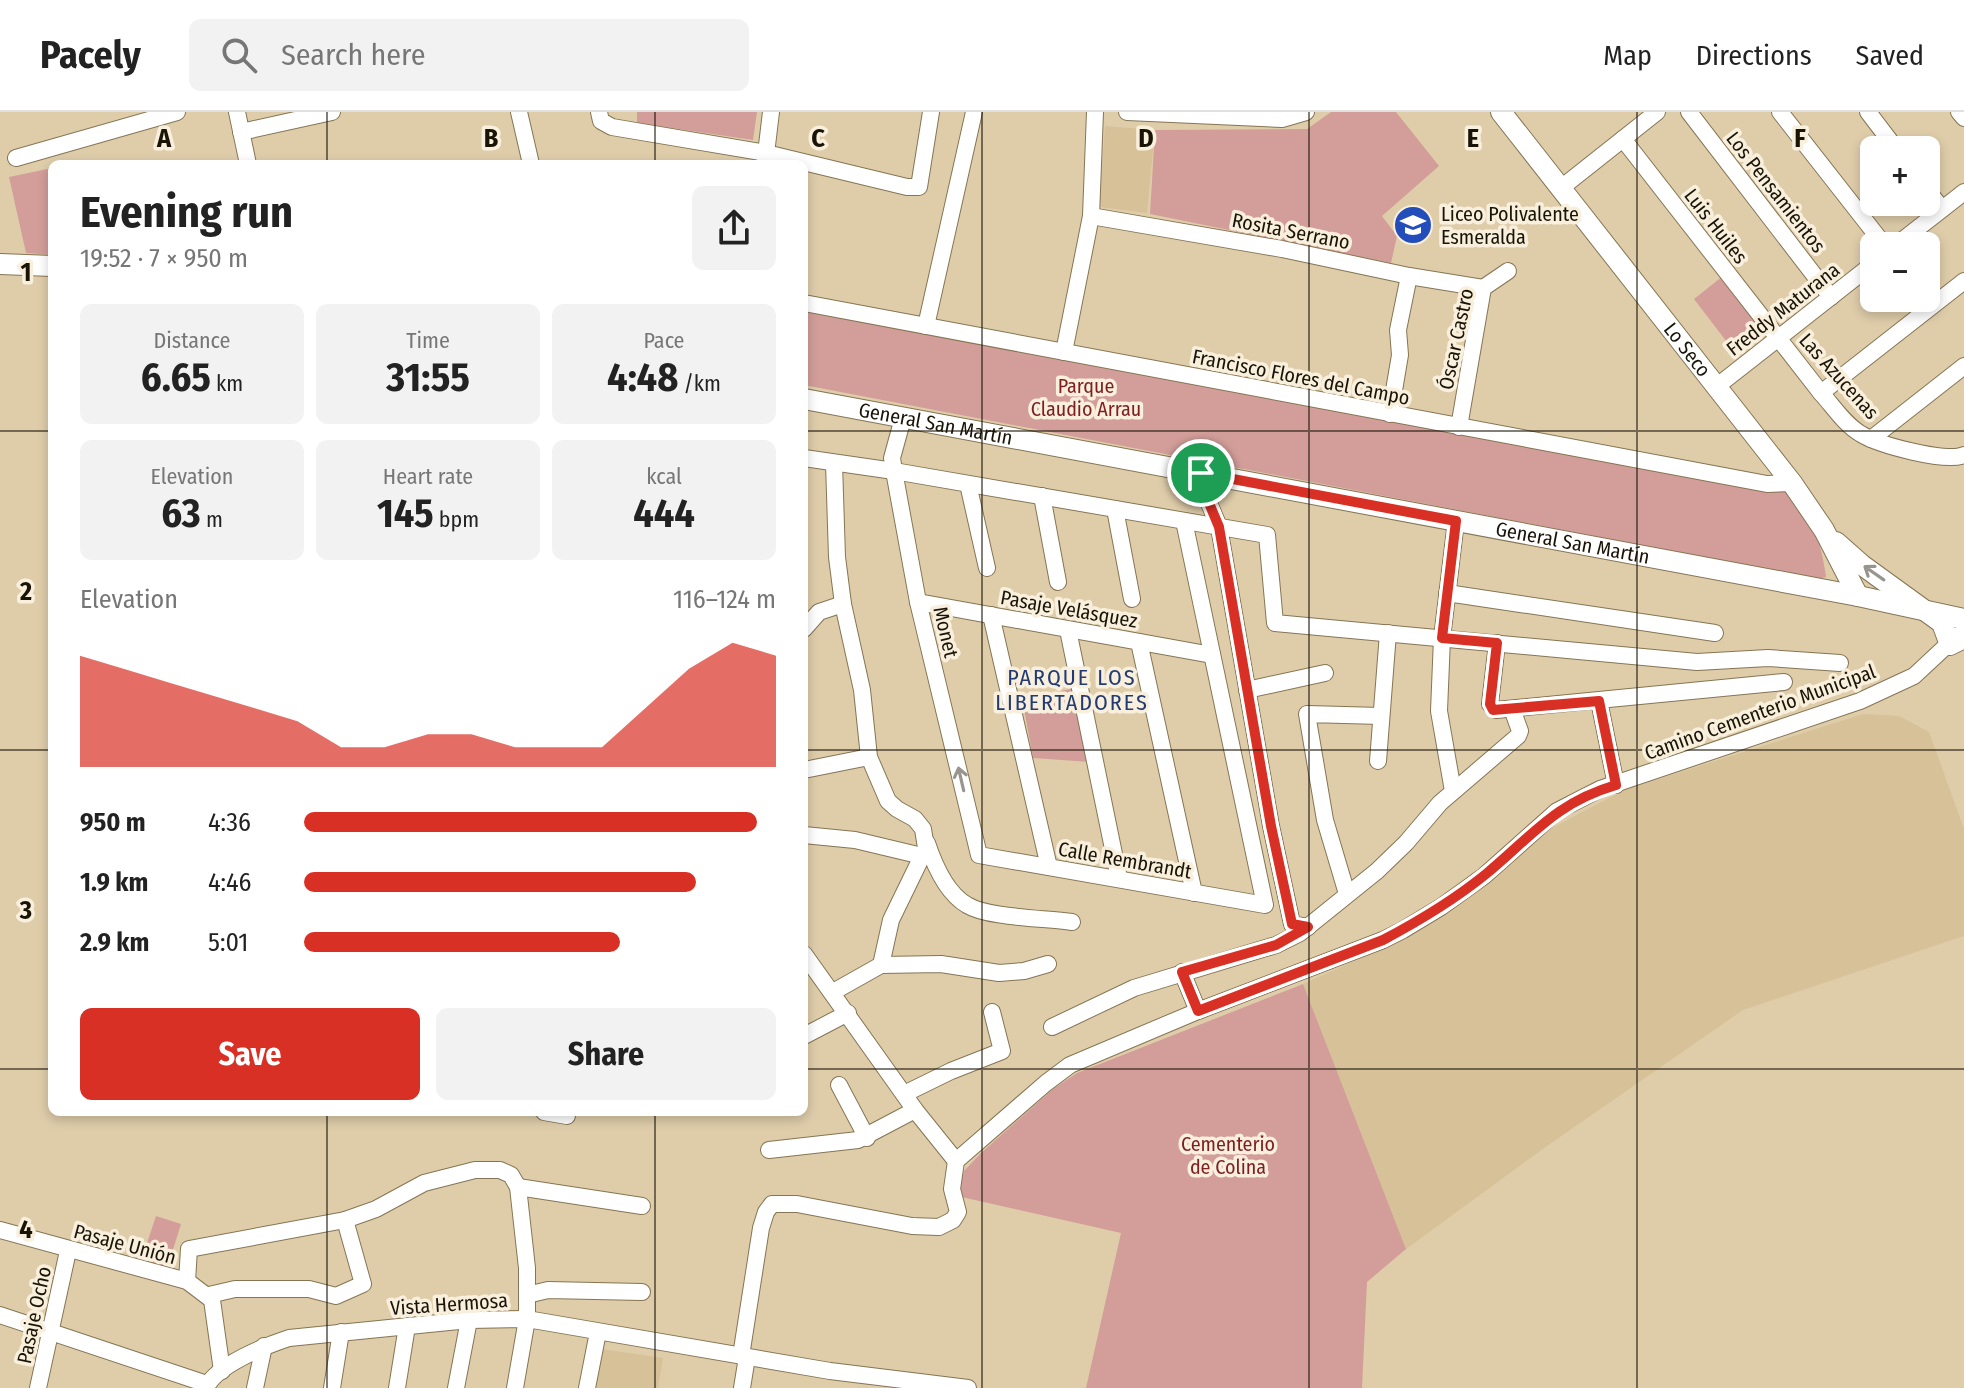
<!DOCTYPE html>
<html lang="en">
<head>
<meta charset="utf-8">
<style>
	:root { --surface:#fff; --page:#f2f2f2; --text:#222; --muted:#767676; --line:#e0e0e0; --accent:#d93025 }
	body { margin:0; font-family:"Fira Sans Condensed",sans-serif; background:var(--page); color:var(--text); height:100vh; display:flex; flex-direction:column; font-size:30px; white-space:nowrap }
	* { box-sizing:border-box; margin:0 }
	p { font-size:26px; color:var(--muted) }
	.icon { flex:none; width:44px; height:44px; fill:none; stroke:currentColor; stroke-width:2; stroke-linecap:round; stroke-linejoin:round }
	.map { position:relative; flex:1; overflow:hidden }
	.details { position:absolute; left:48px; top:48px; width:760px; height:956px; display:flex; flex-direction:column; background:var(--surface); border-radius:12px; box-shadow:0 4px 12px #0003 }
	.details>* { flex:none }
	.fabs { position:absolute; left:1860px; top:24px; display:grid; gap:16px }
	.fabs a { display:grid; place-items:center; width:80px; height:80px; border-radius:12px; background:var(--surface); box-shadow:0 4px 12px #0003; font-size:40px }
	.pin { position:absolute; display:grid; place-items:center; width:68px; height:68px; color:#fff; margin:-34px; border:4px solid #fff; border-radius:50%; box-shadow:0 2px 8px #0007 }
	.round { display:grid; place-items:center; flex:none; width:84px; height:84px; border-radius:12px; background:var(--page) }
	.head { display:flex; align-items:center; justify-content:space-between; height:136px; padding:0 32px }
	h1 { font-size:44px; font-weight:700; line-height:60px }
	.metrics { display:grid; grid-template-columns:repeat(3,1fr); gap:12px; height:136px; padding:8px 32px }
	.metrics div { display:grid; align-content:center; border-radius:12px; background:var(--page); text-align:center }
	.metrics b { font-size:40px; font-weight:700 }
	.metrics small { font-size:22px; font-weight:400 }
	.metrics p { font-size:22px }
	.chart { height:224px; padding:16px 32px }
	.chart p { display:flex; justify-content:space-between }
	.chart svg { width:100%; height:144px; margin-top:8px; fill:var(--accent); opacity:.7 }
	.action { display:flex; gap:16px; margin-top:auto; padding:16px 32px }
	.action a { flex:1; height:92px; border-radius:12px; background:var(--accent); color:#fff; font-size:32px; font-weight:700; line-height:92px; text-align:center }
	.action a+a { background:var(--page); color:var(--text) }
	ul { padding:0 32px; list-style:none; font-size:26px }
	li { display:grid; grid-template-columns:128px 96px 1fr; align-items:center; height:60px }
	li i { height:20px; border-radius:10px; background:var(--accent) }
	header { display:flex; align-items:center; gap:48px; box-sizing:border-box; height:112px; padding:0 40px; background:var(--surface); border-bottom:2px solid var(--line) }
	header strong { font-size:38px }
	nav { display:flex; gap:44px; margin-inline-start:auto; font-size:28px }
	.search { width:560px; height:72px; background:var(--page); display:flex; align-items:center; gap:20px; box-sizing:border-box; padding:0 28px; border-radius:12px; color:var(--muted); font-size:30px }
	.map>svg:first-child { display:block }
</style>
</head>
<body>
<header>
<strong>Pacely</strong>
<div class="search"><svg class="icon" aria-label="search" viewBox="0 0 24 24"><circle cx="10" cy="10" r="6"/><path d="M15 15l6 6"/></svg>Search here</div>
<nav><a>Map</a><a>Directions</a><a>Saved</a></nav>
</header>
<div class="map">
<svg width="1964" height="1276" viewBox="0 0 1964 1276">
	<rect width="100%" height="100%" fill="#dfcdaa"/>
	<g fill="#d6c198">
		<polygon points="1105,14 1155,18 1147,101 1099,95"/>
		<polygon points="1863,602 1899,604 1929,620 1964,717 1964,824 1743,898 1547,1034 1406,1137 1303,872 1402,828 1445,802 1552,716 1624,678"/>
		<polygon points="602,1237 663,1246 658,1276 596,1276"/>
	</g>
	<g fill="#d39e9a">
		<polygon points="637,0 757,0 753,28 637,11"/>
		<polygon points="1331,0 1396,0 1439,54 1382,104 1397,124 1391,151 1150,102 1155,18 1307,17"/>
		<polygon points="52,56 52,143 26,141 9,65"/>
		<polygon points="1723,164 1763,216 1733,238 1694,187"/>
		<path d="M804,197L1784,378C1812,394 1822,436 1826,465L1819,467L804,273Z"/>
		<polygon points="1076,576 1090,650 1033,646 1022,586"/>
		<polygon points="1303,872 1406,1137 1367,1170 1362,1276 1086,1276 1121,1121 957,1084 964,1059 981,1041 1053,977 1077,961"/>
		<polygon points="156,1104 181,1112 167,1157 141,1149"/>
	</g>
	<g fill="none" stroke-linecap="round" stroke-linejoin="round">
		<defs>
			<g id="minor">
				<polyline points="237,0 248,52"/>
				<polyline points="519,0 531,52"/>
				<polyline points="599,0 601,9 612,15 766,41 907,75 919,75 931,0"/>
				<polyline points="1127,0 1282,7 1306,0"/>
				<polyline points="1689,0 1831,185"/>
				<polyline points="1780,0 1885,134"/>
				<polyline points="1868,0 1897,38"/>
				<polyline points="1959,0 1964,6"/>
				<polyline points="241,20 332,0"/>
				<path d="M1623,27L1821,281C1833,294 1845,313 1861,322C1879,333 1946,351 1964,343"/>
				<polyline points="16,46 177,0"/>
				<polyline points="765,50 771,0"/>
				<polyline points="1561,76 1657,0"/>
				<polyline points="1926,76 1942,97"/>
				<polyline points="1091,104 1282,137 1409,164 1483,176"/>
				<polyline points="1895,134 1964,80"/>
				<polyline points="804,191 1767,372 1792,371"/>
				<polyline points="926,214 974,0"/>
				<polyline points="1064,240 1091,104 1095,0"/>
				<polyline points="1716,275 1874,151"/>
				<polyline points="1821,281 1964,169"/>
				<polyline points="1390,302 1400,243 1398,218 1409,164"/>
				<polyline points="903,306 892,346 894,359 918,490 979,743 1265,793 1184,409"/>
				<polyline points="1459,315 1483,176 1508,159"/>
				<polyline points="1871,327 1964,254"/>
				<polyline points="804,346 894,359 1267,423 1275,511 1697,550 1768,546 1840,551"/>
				<polyline points="834,351 837,445 843,492 862,578 869,645 888,689 897,697 915,707 923,717 926,736 891,808 881,853"/>
				<polyline points="1201,361 1204,379 1219,415 1271,714 1292,812 1308,815"/>
				<polyline points="968,372 987,456"/>
				<polyline points="1042,384 1058,470"/>
				<polyline points="1115,397 1132,487"/>
				<polyline points="1447,481 1715,521"/>
				<polyline points="918,490 1212,543"/>
				<polyline points="991,503 1049,755"/>
				<polyline points="804,517 819,500 843,492"/>
				<polyline points="1068,518 1119,766"/>
				<polyline points="1139,530 1194,781"/>
				<polyline points="1497,531 1490,592 1496,598 1784,570"/>
				<polyline points="1247,578 1325,561"/>
				<polyline points="1599,589 1616,673"/>
				<polyline points="1378,649 1388,521"/>
				<polyline points="804,658 869,645"/>
				<polyline points="1453,679 1439,599 1442,526 1456,409"/>
				<polyline points="804,723 855,728 922,744"/>
				<path d="M927,731C934,752 946,781 967,793C988,806 1045,806 1072,810"/>
				<polyline points="1347,782 1325,708 1307,602 1381,604"/>
				<polyline points="804,842 915,998 956,1049"/>
				<polyline points="1182,860 1198,899"/>
				<polyline points="833,880 881,853 941,852 999,861 1024,859 1048,852"/>
				<polyline points="1052,915 1134,876 1276,833 1300,821 1377,759 1406,731 1440,691 1518,624 1520,619 1512,597"/>
				<polyline points="804,924 848,901"/>
				<polyline points="839,973 867,1026"/>
				<polyline points="904,982 951,959 1002,939 992,900"/>
				<polyline points="544,1000 567,1004"/>
				<polyline points="769,1038 858,1028 915,998"/>
				<polyline points="518,1075 642,1094"/>
				<polyline points="0,1118 187,1169 212,1188 222,1259"/>
				<polyline points="187,1169 189,1137 345,1108 376,1097 424,1071 475,1058 500,1058 511,1063 518,1075 527,1156 527,1207 515,1276"/>
				<polyline points="209,1183 235,1177 309,1177 336,1184 363,1172 345,1108"/>
				<polyline points="527,1183 548,1178 642,1180"/>
				<polyline points="0,1203 207,1272"/>
				<polyline points="741,1244 761,1116 766,1100 772,1092 797,1092 912,1114 939,1115 953,1108 958,1100 952,1077 956,1049 1046,971 1070,953 1198,899 1383,828 1403,818 1441,795 1484,764 1557,699 1600,677 1860,589 1914,564 1958,523"/>
				<polyline points="38,1276 68,1139"/>
				<path d="M206,1276C216,1253 265,1234 289,1226L469,1208L527,1207L830,1259L968,1276"/>
				<polyline points="255,1276 264,1234"/>
				<polyline points="332,1276 341,1220"/>
				<polyline points="397,1276 407,1214"/>
				<polyline points="456,1276 469,1208"/>
				<polyline points="587,1276 598,1220"/>
				<polyline points="742,1276 747,1245"/>
			</g>
			<g id="major">
				<path id="s1" d="M1501,0L1792,371L1824,418L1858,484"/>
				<polyline points="0,152 52,154"/>
				<path id="s2" d="M804,287L1858,484L1964,507"/>
				<polyline points="1836,430 1862,453 1942,511 1950,533 1964,526"/>
			</g>
		</defs>
		<use href="#minor" stroke="#857554" stroke-width="18"/>
		<use href="#major" stroke="#857554" stroke-width="22"/>
		<use href="#minor" stroke="#fff" stroke-width="16"/>
		<use href="#major" stroke="#fff" stroke-width="20"/>
	</g>
	<defs><path id="oneway-shaft" d="M-6 0H5M1.5-3L5.5 0L1.5 3" fill="none" stroke-width="1.6" stroke-linecap="round" stroke-linejoin="round" transform="scale(2)"/></defs>
	<g stroke="#98958f">
		<use href="#oneway-shaft" transform="translate(1874 461) rotate(-145)"/>
		<use href="#oneway-shaft" transform="translate(961 667) rotate(-103)"/>
	</g>
	<g fill="none" stroke-linecap="round" stroke-linejoin="round">
		<defs>
			<path id="route" d="M1201,361L1456,409L1442,526L1497,531L1490,592L1493,598L1599,589L1616,673C1555,691 1532,724 1486,762C1454,788 1419,809 1383,828L1198,899L1182,860L1276,833L1308,815L1292,812L1271,714L1219,415L1204,379Z"/>
		</defs>
		<use href="#route" stroke="#fff" stroke-width="16"/>
		<use href="#route" stroke="#d93025" stroke-width="10"/>
	</g>
	<path fill="none" stroke="#1a1407" stroke-width="2" stroke-opacity="0.55" d="M327,0V52M655,0V52M982,0V1276M1309,0V1276M1637,0V1276M0,319H52M804,319H1964M0,638H52M804,638H1964M0,957H52M804,957H1964M327,1000V1276M655,1000V1276"/>
	<defs>
		<symbol id="school-disc" viewBox="-11 -11 22 22"><circle r="9.5" fill="#244dbc" stroke="#f8efdd"/><path d="M0-5L7-2L0 1L-7-2ZM-4 1L0 2.5L4 1V4Q0 6-4 4Z" fill="#fff"/></symbol>
	</defs>
	<g fill-rule="evenodd">
		<use href="#school-disc" x="1391" y="91" width="44" height="44"/>
	</g>
	<g text-anchor="middle" dominant-baseline="central" stroke-width="7" stroke-linejoin="round" paint-order="stroke">
		<g font-size="20" fill="#1a1407" stroke="#f8efdd">
			<text transform="translate(1776 80) rotate(52)">Los Pensamientos</text>
			<text transform="translate(1716 114) rotate(52)">Luis Huiles</text>
			<text transform="translate(1291 119) rotate(11)">Rosita Serrano</text>
			<text transform="translate(1783 197) rotate(-38)">Freddy Maturana</text>
			<text transform="translate(1456 227) rotate(-78)">Óscar Castro</text>
			<text stroke="none"><textPath href="#s1" startOffset="302">Lo Seco</textPath></text>
			<text transform="translate(1839 264) rotate(48)">Las Azucenas</text>
			<text transform="translate(1301 265) rotate(11)">Francisco Flores del Campo</text>
			<text stroke="none"><textPath href="#s2" startOffset="134">General San Martín</textPath></text>
			<text stroke="none"><textPath href="#s2" startOffset="782">General San Martín</textPath></text>
			<text transform="translate(1069 497) rotate(10)">Pasaje Velásquez</text>
			<text transform="translate(946 520) rotate(77)">Monet</text>
			<text transform="translate(1760 600) rotate(-20)">Camino Cementerio Municipal</text>
			<text transform="translate(1125 748) rotate(10)">Calle Rembrandt</text>
			<text transform="translate(125 1132) rotate(15)">Pasaje Unión</text>
			<text transform="translate(449 1192) rotate(-4)">Vista Hermosa</text>
			<text transform="translate(34 1203) rotate(-78)">Pasaje Ocho</text>
		</g>
		<g font-size="20" fill="#1a1407" stroke="#f8efdd" text-anchor="start">
			<text x="1441" y="102">Liceo Polivalente<tspan x="1441" dy="23">Esmeralda</tspan></text>
		</g>
		<g font-size="20" fill="#7e1e20" stroke="#f8efdd">
			<text x="1086" y="274">Parque<tspan x="1086" dy="23">Claudio Arrau</tspan></text>
			<text x="1228" y="1032">Cementerio<tspan x="1228" dy="23">de Colina</tspan></text>
		</g>
		<g font-size="22" letter-spacing="2" fill="#233b72" stroke="#f8efdd">
			<text x="1072" y="565">PARQUE LOS<tspan x="1072" dy="25">LIBERTADORES</tspan></text>
		</g>
	</g>
	<g font-size="26" text-anchor="middle" font-weight="bold" fill="#1a1407" stroke="#f8efdd" stroke-width="7" stroke-linejoin="round" paint-order="stroke">
		<text x="164" y="35">A</text>
		<text x="491" y="35">B</text>
		<text x="818" y="35">C</text>
		<text x="1146" y="35">D</text>
		<text x="1473" y="35">E</text>
		<text x="1800" y="35">F</text>
		<text x="26" y="169">1</text>
		<text x="26" y="488">2</text>
		<text x="26" y="807">3</text>
		<text x="26" y="1126">4</text>
	</g>
</svg>
<div class="fabs">
<a>+</a>
<a>−</a>
</div>
<div class="pin" style="left:1201px;top:361px;background:#1e9e55"><svg class="icon" aria-label="arrive" viewBox="0 0 24 24"><path d="M6 21V4h12l-3 4 3 4H6"/></svg></div>
<section class="details">
<div class="head"><div><h1>Evening run</h1><p>19:52 · 7 × 950 m</p></div><a class="round"><svg class="icon" aria-label="share" viewBox="0 0 24 24"><path d="M12 15V3M7 8l5-5 5 5M5 13v7h14v-7"/></svg></a></div>
<div class="metrics">
<div><p>Distance</p><b>6.65<small> km</small></b></div>
<div><p>Time</p><b>31:55</b></div>
<div><p>Pace</p><b>4:48<small> /km</small></b></div>
</div>
<div class="metrics">
<div><p>Elevation</p><b>63<small> m</small></b></div>
<div><p>Heart rate</p><b>145<small> bpm</small></b></div>
<div><p>kcal</p><b>444</b></div>
</div>
<div class="chart"><p><span>Elevation</span>116–124 m</p>
<svg viewBox="0 0 160 44" preserveAspectRatio="none"><path d="M0 44V10L10 14L20 18L30 22L40 26L50 30L60 38L70 38L80 34L90 34L100 38L110 38L120 38L130 26L140 14L150 6L160 10V44z"/></svg>
</div>
<ul>
<li><b>950 m</b>4:36<i style="width:96%"></i></li>
<li><b>1.9 km</b>4:46<i style="width:83%"></i></li>
<li><b>2.9 km</b>5:01<i style="width:67%"></i></li>
</ul>
<div class="action"><a>Save</a><a>Share</a></div>
</section>
</div>
</body>
</html>
